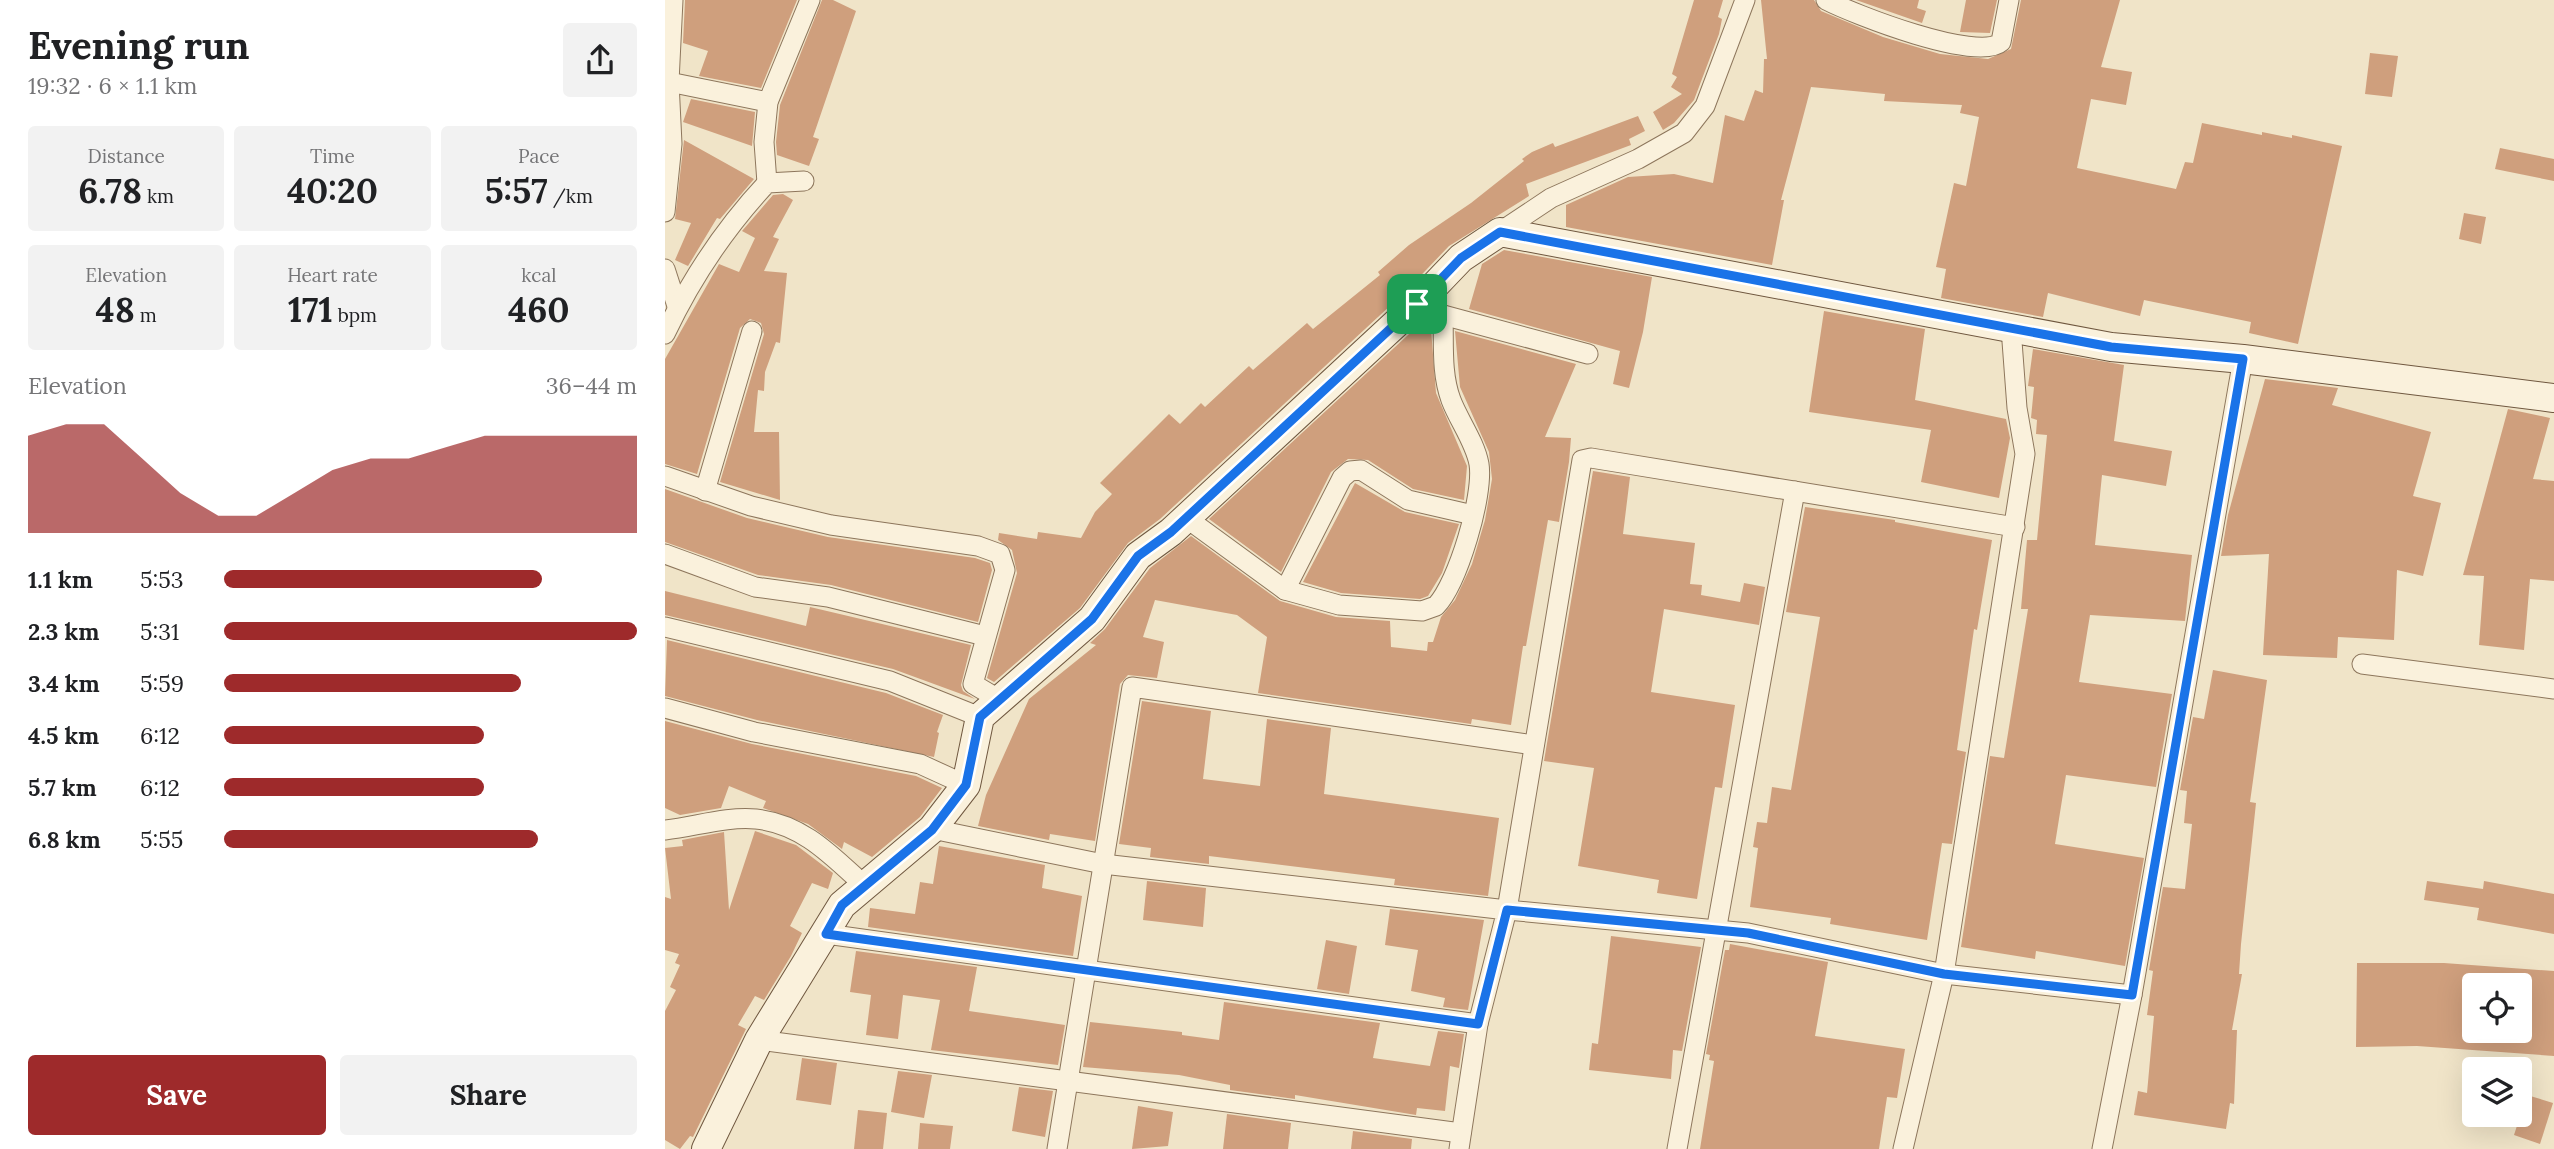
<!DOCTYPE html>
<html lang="en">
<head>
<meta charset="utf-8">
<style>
	:root { --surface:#fff; --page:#f2f2f2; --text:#202124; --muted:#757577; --accent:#9e2a2b }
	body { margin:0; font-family:Lora,serif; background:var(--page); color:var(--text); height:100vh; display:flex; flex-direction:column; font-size:26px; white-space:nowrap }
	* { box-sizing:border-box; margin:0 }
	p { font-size:23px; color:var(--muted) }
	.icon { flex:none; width:38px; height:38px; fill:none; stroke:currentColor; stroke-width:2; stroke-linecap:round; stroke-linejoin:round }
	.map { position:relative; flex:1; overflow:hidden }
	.side { display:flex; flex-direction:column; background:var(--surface); width:665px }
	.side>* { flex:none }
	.controls { position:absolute; left:1797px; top:973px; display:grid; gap:14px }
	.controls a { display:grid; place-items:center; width:70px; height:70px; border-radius:7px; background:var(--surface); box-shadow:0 7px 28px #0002; font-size:35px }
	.pin { position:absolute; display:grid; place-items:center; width:60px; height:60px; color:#fff; margin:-30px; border-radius:14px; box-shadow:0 4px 10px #0006 }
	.round { display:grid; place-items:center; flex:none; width:74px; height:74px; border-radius:7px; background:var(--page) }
	.overview { display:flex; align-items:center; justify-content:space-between; height:119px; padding:0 28px }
	h1 { font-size:38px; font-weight:800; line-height:52px }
	.figures { display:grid; grid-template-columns:repeat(3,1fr); gap:10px; height:119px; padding:7px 28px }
	.figures div { display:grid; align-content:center; border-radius:7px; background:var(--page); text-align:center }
	.figures b { font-size:35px; font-weight:800 }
	.figures small { font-size:19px; font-weight:400 }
	.figures p { font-size:19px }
	.chart { height:196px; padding:14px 28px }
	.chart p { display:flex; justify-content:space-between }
	.chart svg { width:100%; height:126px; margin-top:7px; fill:var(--accent); opacity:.7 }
	.button { display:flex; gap:14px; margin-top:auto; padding:14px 28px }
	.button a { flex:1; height:80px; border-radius:7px; background:var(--accent); color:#fff; font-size:28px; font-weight:800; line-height:80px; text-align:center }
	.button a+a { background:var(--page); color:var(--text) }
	ul { padding:0 28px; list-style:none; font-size:23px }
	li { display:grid; grid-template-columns:112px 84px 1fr; align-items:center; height:52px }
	li i { height:18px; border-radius:9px; background:var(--accent) }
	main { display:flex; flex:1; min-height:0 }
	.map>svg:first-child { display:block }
</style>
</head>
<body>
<main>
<section class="side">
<div class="overview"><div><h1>Evening run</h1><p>19:32 · 6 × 1.1 km</p></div><a class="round"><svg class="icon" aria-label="share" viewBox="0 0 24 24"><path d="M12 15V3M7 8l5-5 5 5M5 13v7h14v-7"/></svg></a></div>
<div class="figures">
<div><p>Distance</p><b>6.78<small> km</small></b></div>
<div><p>Time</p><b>40:20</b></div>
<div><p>Pace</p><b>5:57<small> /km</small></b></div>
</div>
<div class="figures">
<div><p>Elevation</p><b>48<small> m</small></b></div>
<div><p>Heart rate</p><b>171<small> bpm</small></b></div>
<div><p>kcal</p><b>460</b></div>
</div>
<div class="chart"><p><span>Elevation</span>36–44 m</p>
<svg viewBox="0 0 160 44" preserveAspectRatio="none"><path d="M0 44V10L10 6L20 6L30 18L40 30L50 38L60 38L70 30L80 22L90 18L100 18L110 14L120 10L130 10L140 10L150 10L160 10V44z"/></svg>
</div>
<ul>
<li><b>1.1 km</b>5:53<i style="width:77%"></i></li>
<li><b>2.3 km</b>5:31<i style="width:100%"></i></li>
<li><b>3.4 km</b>5:59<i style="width:72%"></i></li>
<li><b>4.5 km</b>6:12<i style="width:63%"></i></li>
<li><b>5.7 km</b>6:12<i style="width:63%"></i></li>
<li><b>6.8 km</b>5:55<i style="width:76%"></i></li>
</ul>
<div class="button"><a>Save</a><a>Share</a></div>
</section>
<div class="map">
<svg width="1889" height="1149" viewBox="0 0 1889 1149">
	<rect width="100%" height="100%" fill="#f0e4c8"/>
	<g fill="#cf9f7d" fill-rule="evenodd">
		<polygon points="20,0 132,0 96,88 34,76 43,51 18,43"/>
		<polygon points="157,0 168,0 191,11 148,137 154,139 144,166 112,155 111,142 115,105"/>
		<polygon points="1029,0 1058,0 1053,17 1057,19 1054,34 1029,100 1009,123 998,130 988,112 1017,94 1006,87 1012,77 1007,74"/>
		<polygon points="1096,0 1149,0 1156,11 1218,37 1275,54 1323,59 1346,49 1356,0 1455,0 1436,67 1467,72 1461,105 1426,99 1412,168 1511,189 1520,162 1528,163 1537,123 1597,135 1597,132 1627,138 1627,135 1677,146 1633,344 1584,333 1586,322 1479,300 1475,316 1383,293 1378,317 1276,298 1281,269 1271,267 1289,183 1301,186 1314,117 1295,113 1297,105 1219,101 1220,94 1146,87 1116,200 1119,200 1107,265 901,227 901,205 963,177 1009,174 1048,183 1060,115 1079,121 1090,90 1098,93 1099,59 1102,59"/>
		<polygon points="1191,0 1254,0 1252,8 1261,11 1257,23"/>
		<polygon points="1301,0 1332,0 1325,33 1295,32"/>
		<polygon points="1705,53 1733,56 1727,97 1700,94"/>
		<polygon points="26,99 90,112 87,146 18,122"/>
		<polygon points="973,116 980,131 964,139 966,145 861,184 864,196 784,246 740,292 495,519 463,543 415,608 329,682 322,678 352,573 347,550 333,540 334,533 372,539 373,532 416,538 430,512 447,494 435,483 504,414 515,424 536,403 540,407 584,366 588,370 642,323 648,329 715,275 713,272 744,245 806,203 859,161 857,159 867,152 888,143 890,147"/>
		<polygon points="19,140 89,179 55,219 52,218 23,266 10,260 26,223 10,219"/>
		<polygon points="1835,148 1889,159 1889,181 1830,169"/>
		<polygon points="118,194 128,200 108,237 114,239 99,271 122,273 115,343 111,342 100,372 99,391 93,390 89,432 114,432 115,500 55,482 99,334 96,323 85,319 75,328 32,474 0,464 0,359 54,264 74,272 90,238 77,231 108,195"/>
		<polygon points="1799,213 1821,217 1816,244 1794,239"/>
		<polygon points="839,250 987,277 978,332 964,388 948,384 955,351 804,309 817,264"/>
		<polygon points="1159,311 1260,329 1250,400 1341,419 1345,438 1334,498 1256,482 1266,430 1144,412"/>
		<polygon points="756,323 766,329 771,393 802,466 799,500 748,489 703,460 683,459 666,472 616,572 544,519"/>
		<polygon points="790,331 911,364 880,437 906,438 904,462 894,522 883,520 861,646 858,646 846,725 807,719 806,724 593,693 602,637 572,615 490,600 478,637 499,642 492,678 463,675 455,684 430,841 385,834 384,840 313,826 321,795 364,699 431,645 425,643 440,629 485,568 526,536 615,601 671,617 725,621 726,647 762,651 763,642 768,642 776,617 790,600 807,564 820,520 827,479 824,452 795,387"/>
		<polygon points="1368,349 1459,365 1449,441 1507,451 1501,486 1437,475 1430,545 1527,555 1520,621 1425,615 1414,682 1507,694 1491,787 1401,775 1390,844 1479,858 1460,966 1371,951 1370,959 1296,947 1325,756 1339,758 1363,609 1356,609 1362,540 1372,540 1382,435 1371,434 1372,420 1366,418 1369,387 1363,386"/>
		<polygon points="1600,379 1673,388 1667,405 1766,432 1748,496 1776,503 1758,576 1732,570 1729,640 1673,637 1672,658 1598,655 1604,554 1556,556 1563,515"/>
		<polygon points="1843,409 1885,418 1868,479 1889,481 1889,581 1865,579 1859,650 1814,645 1819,576 1798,575"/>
		<polygon points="928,471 965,477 958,534 1030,543 1025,584 1037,585 1036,595 1075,602 1079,583 1100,587 1094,625 999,609 986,692 1070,705 1057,788 1050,787 1032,899 992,893 994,880 913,866 929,768 879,761"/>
		<polygon points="690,483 740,512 794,524 777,573 763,596 755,599 676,593 638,582"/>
		<polygon points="0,489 82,518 163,537 310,558 325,563 327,570 313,622 166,585 93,575 0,542"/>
		<polygon points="1140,507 1230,520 1230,522 1327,540 1312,630 1309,629 1292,750 1301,752 1287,844 1277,843 1262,940 1165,924 1166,918 1085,907 1093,848 1088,847 1092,822 1102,823 1107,787 1126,790 1155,617 1121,612"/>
		<polygon points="0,591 141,626 145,607 306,645 296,685 298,691 310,699 228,669 0,615"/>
		<polygon points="2,640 221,693 278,715 272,732 274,733 269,757 92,720 0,696"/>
		<polygon points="1548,670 1602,680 1585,802 1591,803 1576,944 1574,974 1577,974 1567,1030 1572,1030 1569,1104 1565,1103 1561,1129 1469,1115 1473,1091 1482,1093 1489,1016 1482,1015 1488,971 1484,970 1498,887 1520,889 1527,824 1519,823 1522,791 1515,790 1528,717 1539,719"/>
		<polygon points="477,701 546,711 538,779 595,786 602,719 666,728 659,794 834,818 823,896 729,885 730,879 544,856 544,864 485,857 486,848 454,844"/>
		<polygon points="0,721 87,744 251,776 277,788 255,817 207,857 179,842 177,849 143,824 98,808 101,801 64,786 56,808 15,815 0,808"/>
		<polygon points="90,831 131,845 168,873 163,889 147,883 125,926 137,933 126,956 99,1000 90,996 73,1025 81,1029 28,1137 25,1136 15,1149 0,1140 0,1011 11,990 5,987 15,965 10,963 14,954 0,950 0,897 6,899 0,848 18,846 17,840 59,832 64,910"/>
		<polygon points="274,846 380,865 377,888 417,896 408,956 203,927 205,908 250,914 255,882 268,884"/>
		<polygon points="482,881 541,888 538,927 478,920"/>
		<polygon points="1762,881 1818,889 1819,881 1889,894 1889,934 1812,920 1814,908 1759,900"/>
		<polygon points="725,909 819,920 803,1010 778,1007 780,998 746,991 753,950 720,945"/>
		<polygon points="946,936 1036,947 1017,1051 1008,1050 1006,1079 924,1070 927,1043 933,1044"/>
		<polygon points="661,940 692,946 684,994 652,989"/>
		<polygon points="1065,944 1163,962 1150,1036 1240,1049 1232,1098 1222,1097 1214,1149 1035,1149 1049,1061 1044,1060 1045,1055 1041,1054 1060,950 1064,950"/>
		<polygon points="191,951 312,967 304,1011 400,1025 393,1065 266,1050 275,1000 238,995 233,1039 201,1035 206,995 185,992"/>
		<path d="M1692,963H1779L1889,971V1056L1752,1046L1691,1047ZM1810,985H1855V1031H1810Z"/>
		<polygon points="559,1002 715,1023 708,1058 765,1066 773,1031 799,1034 794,1068 785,1066 780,1111 752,1108 751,1115 630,1095 630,1099 565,1090 565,1085 514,1075 418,1067 425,1022 517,1032 517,1035 554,1040"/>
		<polygon points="137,1058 172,1063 166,1105 131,1100"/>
		<polygon points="233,1071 267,1075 259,1118 226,1112"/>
		<polygon points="354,1087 388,1091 380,1137 347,1131"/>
		<polygon points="1862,1095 1888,1103 1875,1144 1849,1135"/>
		<polygon points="473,1106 508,1112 503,1146 467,1149"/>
		<polygon points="193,1110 222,1113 218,1149 189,1149"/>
		<polygon points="562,1114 626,1123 623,1149 558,1149"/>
		<polygon points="255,1123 288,1126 285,1149 253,1149"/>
		<polygon points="688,1131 747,1139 746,1149 686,1149"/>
	</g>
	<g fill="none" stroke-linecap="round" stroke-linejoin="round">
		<defs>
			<g id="street">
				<path d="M1161,0C1188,14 1313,63 1336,42L1344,0"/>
				<polyline points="4,82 103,102"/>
				<polyline points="102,183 99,142 103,102 145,0"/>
				<polyline points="0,212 7,144 4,82 8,0"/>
				<polyline points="835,232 886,198 973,159 1019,133 1040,106 1080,0"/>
				<polyline points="0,269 12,306"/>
				<polyline points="778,315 923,354"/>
				<path d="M0,334C26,279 60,228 102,183L139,181"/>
				<polyline points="0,476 86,506 166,525 313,546 335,554 340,570 308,684 335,700"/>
				<polyline points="40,491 87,331"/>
				<path d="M520,517L620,590L674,605L757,611L771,606C793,583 819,495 814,464C810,442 794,421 786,400C776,373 779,344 778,315L752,304"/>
				<polyline points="1350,527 926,458 917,460 842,910 1083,933 1279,974 1467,995"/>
				<polyline points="0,554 90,587 163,597 320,636"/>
				<polyline points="620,590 677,478 685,471 696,470 743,500 808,515"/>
				<polyline points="0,627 225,681 315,717"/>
				<polyline points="1697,664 1889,689"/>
				<polyline points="0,708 89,732 255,764 301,785"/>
				<polyline points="267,829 438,864 842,910 813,1024 794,1149"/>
				<path d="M0,830C29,827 62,816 91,819C138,824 167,856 200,886"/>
				<polyline points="161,934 813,1024"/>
				<polyline points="94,1040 796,1133"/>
				<polyline points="392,1149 467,687 869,745"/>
				<polyline points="1012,1149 1130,491"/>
				<polyline points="1238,1149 1279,974 1360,454 1352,408 1346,328"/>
				<polyline points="1437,1149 1467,995 1578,359"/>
			</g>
			<polyline id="secondary" points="41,1149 94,1040 177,905 267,829 301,785 315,717 427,619 473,556 506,532 752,304 796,258 835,232 1446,347 1578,359 1889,398"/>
		</defs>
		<use href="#street" stroke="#8d765c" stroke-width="21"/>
		<use href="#secondary" stroke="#6f573f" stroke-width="30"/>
		<use href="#street" stroke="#faf1dc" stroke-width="19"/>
		<use href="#secondary" stroke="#faf1dc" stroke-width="28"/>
	</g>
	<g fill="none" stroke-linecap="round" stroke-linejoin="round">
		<defs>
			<polygon id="route" points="835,232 1446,347 1578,359 1467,995 1279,974 1083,933 842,910 813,1024 161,934 177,905 267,830 301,785 315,717 427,619 473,556 506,532 752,304 796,258"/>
		</defs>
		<use href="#route" stroke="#fff" stroke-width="14"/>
		<use href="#route" stroke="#1a73e8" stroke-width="9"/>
	</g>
</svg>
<div class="controls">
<a><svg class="icon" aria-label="locate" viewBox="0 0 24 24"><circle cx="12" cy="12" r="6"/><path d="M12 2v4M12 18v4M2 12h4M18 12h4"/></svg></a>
<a><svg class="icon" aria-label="layers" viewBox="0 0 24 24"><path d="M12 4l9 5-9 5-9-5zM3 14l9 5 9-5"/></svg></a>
</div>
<div class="pin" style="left:752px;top:304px;background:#1e9e55"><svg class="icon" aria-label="arrive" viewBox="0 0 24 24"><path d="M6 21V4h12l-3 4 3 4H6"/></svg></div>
</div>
</main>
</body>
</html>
